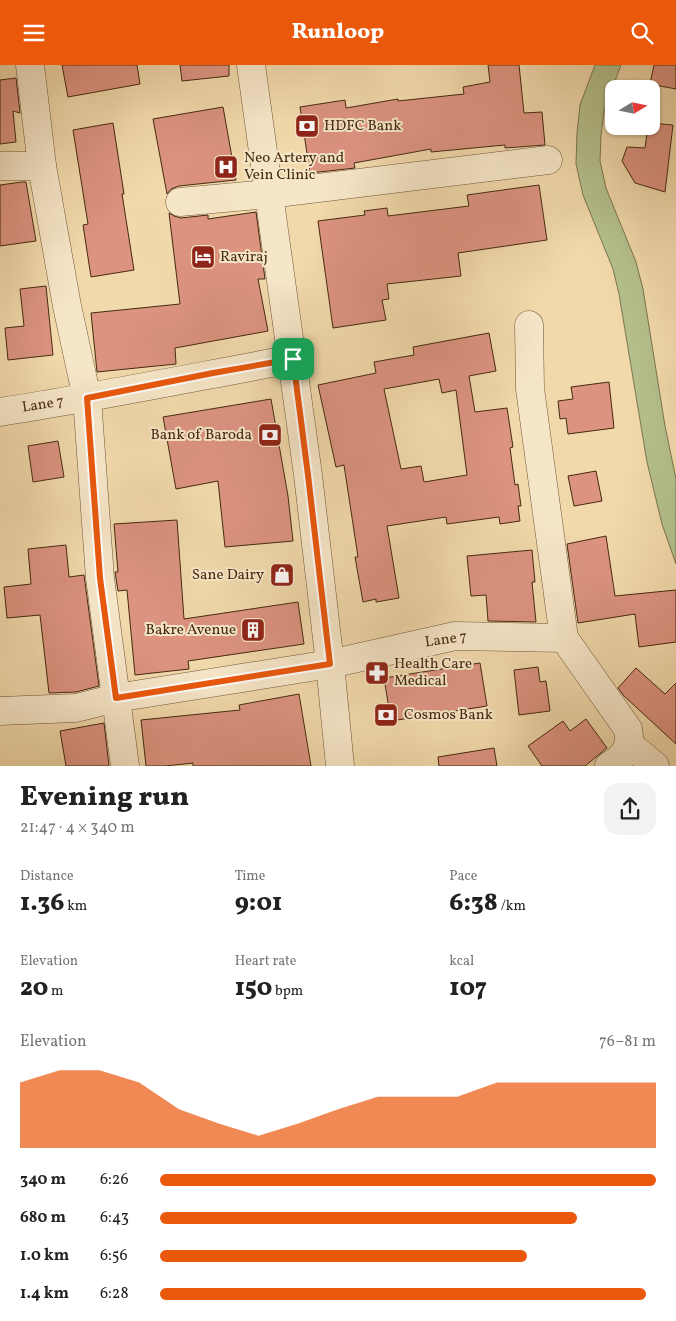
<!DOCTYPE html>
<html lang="en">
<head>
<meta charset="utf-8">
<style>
	:root { --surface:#fff; --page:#f2f2f2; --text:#222; --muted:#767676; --accent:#ea580c }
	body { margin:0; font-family:Vollkorn,serif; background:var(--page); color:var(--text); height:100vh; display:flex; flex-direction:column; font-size:19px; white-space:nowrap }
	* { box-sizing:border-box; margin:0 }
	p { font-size:16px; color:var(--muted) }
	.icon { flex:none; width:28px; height:28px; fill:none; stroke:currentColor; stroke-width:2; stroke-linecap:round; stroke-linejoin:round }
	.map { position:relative; height:701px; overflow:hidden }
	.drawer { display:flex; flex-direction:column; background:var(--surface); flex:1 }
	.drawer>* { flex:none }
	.needle { width:32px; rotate:80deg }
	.tools { position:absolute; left:605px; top:15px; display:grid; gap:10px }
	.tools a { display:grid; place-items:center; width:55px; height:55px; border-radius:10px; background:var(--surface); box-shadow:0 1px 4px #0004; font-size:25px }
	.pin { position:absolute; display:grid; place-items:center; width:42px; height:42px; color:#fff; margin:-21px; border-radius:10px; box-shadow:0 2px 8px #0006 }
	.round { display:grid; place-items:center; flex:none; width:52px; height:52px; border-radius:15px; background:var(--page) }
	.headline { display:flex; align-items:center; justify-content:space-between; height:85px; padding:0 20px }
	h1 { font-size:28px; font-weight:800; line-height:38px }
	.metrics { display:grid; grid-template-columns:repeat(3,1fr); gap:8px; height:85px; padding:5px 20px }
	.metrics div { display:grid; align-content:center }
	.metrics b { font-size:25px; font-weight:800 }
	.metrics small { font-size:14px; font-weight:400 }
	.metrics p { font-size:14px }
	.chart { height:140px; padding:10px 20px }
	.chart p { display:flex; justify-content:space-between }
	.chart svg { width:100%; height:90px; margin-top:5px; fill:var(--accent); opacity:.7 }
	ul { padding:0 20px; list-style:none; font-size:16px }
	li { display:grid; grid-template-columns:80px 60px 1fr; align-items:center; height:38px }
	li i { height:12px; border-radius:6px; background:var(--accent) }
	header { display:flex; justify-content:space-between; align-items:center; height:65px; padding:0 20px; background:var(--accent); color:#fff; font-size:22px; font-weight:800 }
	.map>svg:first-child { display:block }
</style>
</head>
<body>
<header><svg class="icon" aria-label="menu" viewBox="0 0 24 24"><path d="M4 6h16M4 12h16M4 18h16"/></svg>Runloop<svg class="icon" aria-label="search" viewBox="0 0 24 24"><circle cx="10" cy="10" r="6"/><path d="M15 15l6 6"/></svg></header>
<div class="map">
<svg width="676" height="701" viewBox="0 0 676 701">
	<rect width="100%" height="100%" fill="#f1d9ab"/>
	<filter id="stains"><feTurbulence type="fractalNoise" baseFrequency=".004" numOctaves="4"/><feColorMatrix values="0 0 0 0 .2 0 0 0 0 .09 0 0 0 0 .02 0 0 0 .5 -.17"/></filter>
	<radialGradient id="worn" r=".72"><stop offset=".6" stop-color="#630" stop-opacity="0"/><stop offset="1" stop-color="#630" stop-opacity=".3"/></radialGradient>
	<polygon fill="#b4c08d" stroke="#7c754e" points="595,0 621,0 604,46 601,70 600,96 606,123 636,197 643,224 665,361 676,414 676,499 662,459 647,397 619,229 613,204 583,130 576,99 577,68 580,40"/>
	<g fill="#dc9380" stroke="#452a10" fill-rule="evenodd">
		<polygon points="62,0 137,0 140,19 68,32"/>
		<polygon points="180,0 229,0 229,11 182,16"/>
		<polygon points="488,0 519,0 524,48 542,47 545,80 505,83 505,80 431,87 431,84 354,98 355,103 310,108 300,42 345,35 346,43 398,34 398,36 464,29 463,22 490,17"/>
		<polygon points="654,0 676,0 676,24 650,19"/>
		<polygon points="16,13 20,48 13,46 16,77 0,79 0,15"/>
		<polygon points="223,42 236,115 179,121 171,124 167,129 153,54"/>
		<polygon points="113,58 124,129 122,129 134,205 91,212 83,160 88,159 73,65"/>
		<polygon points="651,58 673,60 665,127 635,118 622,96 627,82 645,83 648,61 651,61"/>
		<polygon points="22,117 26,117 36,176 0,181 0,120"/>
		<polygon points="539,120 547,175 458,188 461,211 387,219 389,234 382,235 386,255 333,263 318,156 365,150 364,146 387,143 388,151 469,141 467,130"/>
		<polygon points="256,147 265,214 258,214 268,266 175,283 176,299 97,307 91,248 180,239 169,148 174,151 181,153 208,150 208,154"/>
		<polygon points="46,221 53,290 8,295 5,263 24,261 20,224"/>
		<path d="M489,268L496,306L469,311L475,347L507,343L513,382L510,383L515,420L518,419L521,441H518L520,456L500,459L499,452L447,459L446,452L387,461L399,533L376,537V534L363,537L355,492H358L344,400L336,402L318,320L376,308L374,297L414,290L413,282ZM439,314L442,328L456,325L467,410L424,417L421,401L401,404L384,324Z"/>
		<polygon points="609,317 614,363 568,369 566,353 560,354 558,336 573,334 571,322"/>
		<polygon points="271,334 288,431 293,476 225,482 218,416 176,424 163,352"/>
		<polygon points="58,376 64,412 33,417 28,381"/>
		<polygon points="596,406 602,436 574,441 568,411"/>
		<polygon points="177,455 184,554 298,537 304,579 188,596 189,604 135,610 127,525 118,526 115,507 118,507 114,459"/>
		<polygon points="606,471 615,531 676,525 676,577 639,582 635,549 578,558 567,479"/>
		<polygon points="66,480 69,512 84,510 99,621 76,627 49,628 40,550 7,553 4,522 31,519 28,484"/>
		<polygon points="532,485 535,517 532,517 536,557 488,556 486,530 471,531 467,491"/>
		<polygon points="480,598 487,641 391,656 384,613"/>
		<polygon points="538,602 540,617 546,616 550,646 519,650 514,605"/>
		<polygon points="636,603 665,629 676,618 676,679 624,631 618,623"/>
		<polygon points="299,629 311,701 193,701 193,698 165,701 146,701 141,655 240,645 239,640"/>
		<polygon points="586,654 607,683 585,701 542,701 528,681 563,656 570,666"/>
		<polygon points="104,658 109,701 66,701 60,666"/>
		<polygon points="494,683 497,701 439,701 438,692"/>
	</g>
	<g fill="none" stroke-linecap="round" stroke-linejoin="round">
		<defs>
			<g id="minor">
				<polyline points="30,0 42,101 67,241 87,333 100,513 125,701"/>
				<polyline points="251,0 308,410 330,599 340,701"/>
				<polyline points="0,101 42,101"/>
				<polyline points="180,137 269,129 548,95"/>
				<path d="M529,260L530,324L564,573L628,664C632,682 624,692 609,701"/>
				<path d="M0,347C98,332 195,312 293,294"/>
				<polyline points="0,646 76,643 116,633 330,599 455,571 564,573"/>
				<polyline points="629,679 655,701"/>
			</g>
		</defs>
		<use href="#minor" stroke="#705637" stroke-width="29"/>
		<use href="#minor" stroke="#f6e6c8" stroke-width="28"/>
	</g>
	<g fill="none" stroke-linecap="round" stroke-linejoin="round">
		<defs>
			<polygon id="route" points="293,294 308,410 330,599 116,633 100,513 87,333 213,308"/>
		</defs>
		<use href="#route" stroke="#fff" stroke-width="10"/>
		<use href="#route" stroke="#ea580c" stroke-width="6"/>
	</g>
	<defs>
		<symbol id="bank-square" viewBox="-11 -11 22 22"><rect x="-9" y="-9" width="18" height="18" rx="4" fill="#8f2418" stroke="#f6e6c8"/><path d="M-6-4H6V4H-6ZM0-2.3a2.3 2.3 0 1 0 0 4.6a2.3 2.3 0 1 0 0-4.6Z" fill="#fff"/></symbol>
		<symbol id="hospital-square" viewBox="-11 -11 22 22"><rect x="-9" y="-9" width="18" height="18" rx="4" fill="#8f2418" stroke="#f6e6c8"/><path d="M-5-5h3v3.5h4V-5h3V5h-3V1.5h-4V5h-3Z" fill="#fff"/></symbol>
		<symbol id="hotel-square" viewBox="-11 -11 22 22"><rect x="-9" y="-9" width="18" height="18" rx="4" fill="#8f2418" stroke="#f6e6c8"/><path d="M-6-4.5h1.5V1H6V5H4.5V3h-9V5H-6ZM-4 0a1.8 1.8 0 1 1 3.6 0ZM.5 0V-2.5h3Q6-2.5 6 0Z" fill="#fff"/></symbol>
		<symbol id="shop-square" viewBox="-11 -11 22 22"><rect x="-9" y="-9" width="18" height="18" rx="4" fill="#8f2418" stroke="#f6e6c8"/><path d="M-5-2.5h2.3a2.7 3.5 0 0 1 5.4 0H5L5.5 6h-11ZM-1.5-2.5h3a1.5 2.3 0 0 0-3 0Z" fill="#fff"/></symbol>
		<symbol id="building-square" viewBox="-11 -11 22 22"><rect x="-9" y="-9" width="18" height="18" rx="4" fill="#8f2418" stroke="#f6e6c8"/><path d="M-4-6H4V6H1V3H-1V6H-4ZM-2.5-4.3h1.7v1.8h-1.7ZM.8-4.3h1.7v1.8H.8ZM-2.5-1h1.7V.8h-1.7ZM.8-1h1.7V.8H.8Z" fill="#fff"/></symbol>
		<symbol id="pharmacy-square" viewBox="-11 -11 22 22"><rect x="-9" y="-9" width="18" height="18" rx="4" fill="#8f2418" stroke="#f6e6c8"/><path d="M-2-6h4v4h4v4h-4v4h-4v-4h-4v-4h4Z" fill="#fff"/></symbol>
	</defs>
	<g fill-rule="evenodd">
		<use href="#bank-square" x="293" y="47" width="28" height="28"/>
		<use href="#hospital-square" x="212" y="88" width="28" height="28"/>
		<use href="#hotel-square" x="189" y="178" width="28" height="28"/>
		<use href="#bank-square" x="256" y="356" width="28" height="28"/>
		<use href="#shop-square" x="268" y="496" width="28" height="28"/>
		<use href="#building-square" x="239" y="551" width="28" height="28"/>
		<use href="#pharmacy-square" x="363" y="594" width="28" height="28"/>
		<use href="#bank-square" x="372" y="636" width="28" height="28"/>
	</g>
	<g text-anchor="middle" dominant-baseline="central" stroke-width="4" stroke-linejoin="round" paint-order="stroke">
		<g font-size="15" fill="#452a10" stroke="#f6e6c8" text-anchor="start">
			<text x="324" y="61">HDFC Bank</text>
			<text x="244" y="93">Neo Artery and<tspan x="244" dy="17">Vein Clinic</tspan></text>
			<text x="220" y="192">Raviraj</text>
			<text x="252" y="370" text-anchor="end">Bank of Baroda</text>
			<text x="264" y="510" text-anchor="end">Sane Dairy</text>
			<text x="236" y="565" text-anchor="end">Bakre Avenue</text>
			<text x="394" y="599">Health Care<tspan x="394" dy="17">Medical</tspan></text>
			<text x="404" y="650">Cosmos Bank</text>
		</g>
		<g font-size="15" fill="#452a10" stroke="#f6e6c8">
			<text transform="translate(43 340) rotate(-9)">Lane 7</text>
			<text transform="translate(446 575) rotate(-8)">Lane 7</text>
		</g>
	</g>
	<rect width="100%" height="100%" filter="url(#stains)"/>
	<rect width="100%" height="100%" fill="url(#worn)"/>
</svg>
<div class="tools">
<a><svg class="needle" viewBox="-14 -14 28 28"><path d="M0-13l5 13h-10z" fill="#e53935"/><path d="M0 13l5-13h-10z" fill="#767676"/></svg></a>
</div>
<div class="pin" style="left:293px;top:294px;background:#1e9e55"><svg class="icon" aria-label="arrive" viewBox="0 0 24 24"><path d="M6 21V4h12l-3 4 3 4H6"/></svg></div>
</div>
<section class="drawer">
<div class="headline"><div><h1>Evening run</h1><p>21:47 · 4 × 340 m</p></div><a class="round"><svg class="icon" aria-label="share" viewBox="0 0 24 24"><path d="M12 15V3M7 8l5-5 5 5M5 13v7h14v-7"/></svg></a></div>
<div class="metrics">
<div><p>Distance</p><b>1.36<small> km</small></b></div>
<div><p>Time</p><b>9:01</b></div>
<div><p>Pace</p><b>6:38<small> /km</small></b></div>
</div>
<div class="metrics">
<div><p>Elevation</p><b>20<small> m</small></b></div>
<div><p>Heart rate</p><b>150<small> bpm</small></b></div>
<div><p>kcal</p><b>107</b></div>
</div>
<div class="chart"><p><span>Elevation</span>76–81 m</p>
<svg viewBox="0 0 160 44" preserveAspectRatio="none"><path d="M0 44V12L10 6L20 6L30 12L40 25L50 32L60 38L70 32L80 25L90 19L100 19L110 19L120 12L130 12L140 12L150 12L160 12V44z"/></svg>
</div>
<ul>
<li><b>340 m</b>6:26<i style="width:100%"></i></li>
<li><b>680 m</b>6:43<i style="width:84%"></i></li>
<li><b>1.0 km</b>6:56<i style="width:74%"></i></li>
<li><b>1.4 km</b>6:28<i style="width:98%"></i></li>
</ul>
</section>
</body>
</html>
